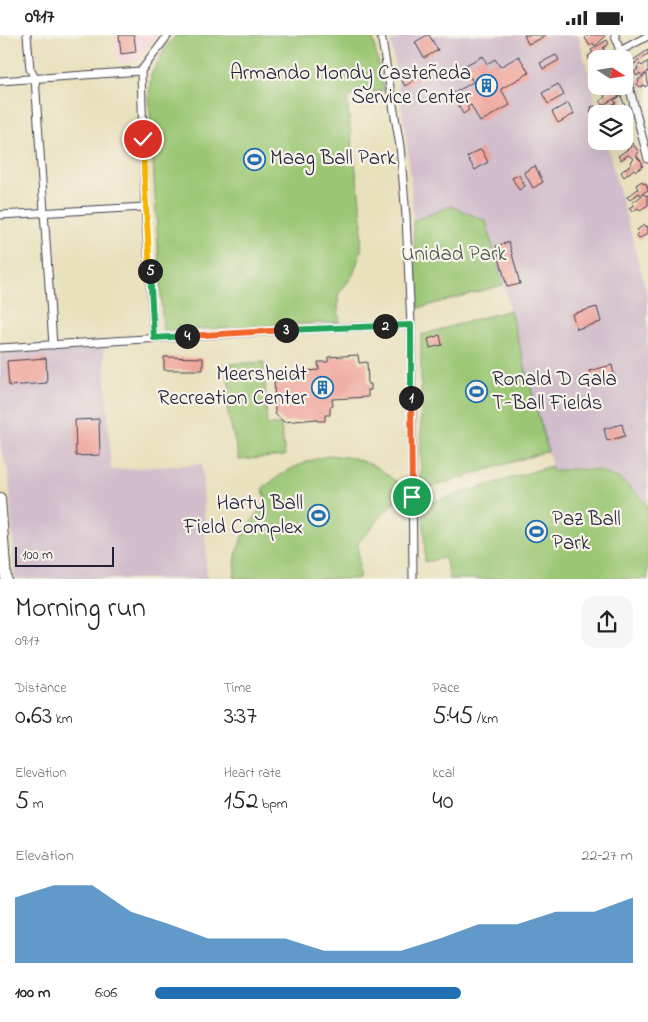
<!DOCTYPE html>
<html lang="en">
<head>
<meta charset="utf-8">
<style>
	:root { --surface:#fff; --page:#f6f6f6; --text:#222; --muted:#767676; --accent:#1f6fb2 }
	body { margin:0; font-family:"Indie Flower",sans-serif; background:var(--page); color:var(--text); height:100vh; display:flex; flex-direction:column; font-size:19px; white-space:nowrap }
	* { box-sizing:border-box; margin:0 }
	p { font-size:16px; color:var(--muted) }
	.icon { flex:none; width:28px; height:28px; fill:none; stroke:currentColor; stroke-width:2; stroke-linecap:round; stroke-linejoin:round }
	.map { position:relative; height:544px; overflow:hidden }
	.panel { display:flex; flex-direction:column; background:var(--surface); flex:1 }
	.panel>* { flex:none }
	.needle { width:32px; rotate:102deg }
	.buttons { position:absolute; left:588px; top:15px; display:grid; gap:10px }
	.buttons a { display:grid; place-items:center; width:45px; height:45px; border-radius:10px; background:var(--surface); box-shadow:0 5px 20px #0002; font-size:25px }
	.scale { position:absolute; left:15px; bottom:12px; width:99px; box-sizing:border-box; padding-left:5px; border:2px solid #22223b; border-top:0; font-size:14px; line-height:18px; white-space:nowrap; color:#22223b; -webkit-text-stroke:4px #f7f3e8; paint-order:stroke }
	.pin { position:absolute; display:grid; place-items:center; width:42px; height:42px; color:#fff; margin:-21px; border:2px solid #fff; border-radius:50%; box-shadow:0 1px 5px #0007 }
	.km { position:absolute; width:25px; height:25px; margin:-12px; border-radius:50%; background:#222; color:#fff; font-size:14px; line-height:25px; text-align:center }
	.round { display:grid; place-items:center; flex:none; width:52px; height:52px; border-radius:15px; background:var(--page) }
	.head { display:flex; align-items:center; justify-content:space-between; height:85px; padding:0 15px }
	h1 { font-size:28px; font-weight:600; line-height:38px }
	.stats { display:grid; grid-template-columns:repeat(3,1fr); gap:8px; height:85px; padding:5px 15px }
	.stats div { display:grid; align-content:center }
	.stats b { font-size:25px; font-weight:600 }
	.stats small { font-size:14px; font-weight:400 }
	.stats p { font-size:14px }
	.chart { height:140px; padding:10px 15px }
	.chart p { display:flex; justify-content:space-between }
	.chart svg { width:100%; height:90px; margin-top:5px; fill:var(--accent); opacity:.7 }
	ul { padding:0 15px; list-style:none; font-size:16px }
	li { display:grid; grid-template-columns:80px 60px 1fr; align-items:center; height:38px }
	li i { height:12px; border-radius:6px; background:var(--accent) }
	.status { display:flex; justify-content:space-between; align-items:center; height:35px; padding:0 25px; background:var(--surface); direction:ltr }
	.status svg { height:14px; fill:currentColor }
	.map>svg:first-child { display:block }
</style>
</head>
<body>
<div class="status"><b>09:17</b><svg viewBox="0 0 49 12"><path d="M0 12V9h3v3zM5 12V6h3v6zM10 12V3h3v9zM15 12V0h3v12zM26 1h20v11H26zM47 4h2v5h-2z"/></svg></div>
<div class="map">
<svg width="648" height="545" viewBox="0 0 648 545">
	<rect width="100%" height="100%" fill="#f7f3e8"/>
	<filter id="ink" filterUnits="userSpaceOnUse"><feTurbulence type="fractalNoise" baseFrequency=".02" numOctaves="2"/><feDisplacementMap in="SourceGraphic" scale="10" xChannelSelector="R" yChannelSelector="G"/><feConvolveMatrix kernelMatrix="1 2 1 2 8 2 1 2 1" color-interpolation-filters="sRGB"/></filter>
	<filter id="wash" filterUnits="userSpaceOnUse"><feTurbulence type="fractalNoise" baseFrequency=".0096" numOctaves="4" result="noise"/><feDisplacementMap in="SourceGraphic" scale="20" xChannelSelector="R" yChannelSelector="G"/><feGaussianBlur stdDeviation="1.12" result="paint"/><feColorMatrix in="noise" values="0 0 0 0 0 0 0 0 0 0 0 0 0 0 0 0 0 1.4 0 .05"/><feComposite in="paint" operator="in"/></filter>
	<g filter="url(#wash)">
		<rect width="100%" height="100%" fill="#e9e0bc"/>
		<polygon fill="#f5cfda" points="115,0 156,0 139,24 135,26 119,28"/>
		<g fill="#d1bdcb">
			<polygon points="404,0 578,0 599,79 596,79 596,106 606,106 648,262 648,470 639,458 616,441 596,434 572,433 553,436 486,186 451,171 413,186 411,146 406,101 391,7"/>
			<polygon points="104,313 111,435 202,429 207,544 15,544 9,439 0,412 0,319"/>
		</g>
		<g fill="#9bc774" stroke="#5e7458">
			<polygon points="177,0 372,0 384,55 349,62 347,67 362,182 361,216 353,240 338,260 339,287 163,296 149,59 151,39 168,9"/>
			<polygon points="451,171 486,186 503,250 418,273 413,186"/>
			<polygon points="510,275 548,416 431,452 421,444 421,300"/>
			<polygon points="264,327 267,390 281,390 285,421 239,425 223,356 230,354 225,329"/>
			<path d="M330,420L354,423L377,432L406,454L358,508L359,544H234L236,520L244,496L266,467L263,453C287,434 300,428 330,420Z"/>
			<polygon points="551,431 553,436 572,434 597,435 620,444 639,460 648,472 648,544 450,544 445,523 425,527 423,470"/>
		</g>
		<g id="blocks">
			<g fill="#efa39a">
				<polygon points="119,0 134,0 136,17 121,19"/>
				<polygon points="427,0 429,0 438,15 424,23 415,7"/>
				<polygon points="524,0 545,0 545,2 528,9"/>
				<polygon points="589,0 604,0 605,2 595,11 593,8 590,11 585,3"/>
				<polygon points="607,5 609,9 603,13 605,15 598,17 599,19 590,25 588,21 593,18 591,15"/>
				<polygon points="648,15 648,19 634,29 632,26"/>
				<polygon points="556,20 559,25 543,34 540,28"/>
				<polygon points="483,21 487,29 495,24 500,32 519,21 529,38 501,54 510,70 480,87 471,70 467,72 469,75 463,79 456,66 453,68 449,61 473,47 464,31"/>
				<polygon points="648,26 648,37 642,41 640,38 637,41 634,37 638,34 637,32 640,29 642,31"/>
				<polygon points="416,35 420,42 405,51 401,43"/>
				<polygon points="647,39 648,50 645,52 644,50 640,52 637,49 639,47 638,45"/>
				<polygon points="558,49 564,60 548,69 542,58"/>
				<polygon points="614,51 619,51 622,56 620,58 621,60 603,70 600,66 605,62 604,60 612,57 610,54"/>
				<polygon points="621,61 625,71 616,77 615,75 611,77 612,79 605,79 603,76 607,74 606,72 616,68 614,65"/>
				<polygon points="568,68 574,79 558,88 552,77"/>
				<polygon points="595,71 599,79 596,79 596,83 593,84 590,75 592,75 591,72"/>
				<polygon points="632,108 639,117 637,119 637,122 643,128 641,129 643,131 636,136 634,134 624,142 621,137 632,129 631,127 634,124 628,120 621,125 618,121 631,112 630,110"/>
				<polygon points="481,114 488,127 475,135 467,122"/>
				<polygon points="535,131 543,147 533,153 524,137"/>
				<polygon points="519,140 525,151 519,155 512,143"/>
				<polygon points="642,146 644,149 646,148 648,155 640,160 639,158 630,165 627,162 638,154 636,150"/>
				<polygon points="644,159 646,161 648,160 648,170 640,175 638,173 632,177 629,173 634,170 632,168"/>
				<polygon points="644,190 645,192 648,191 648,198 639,204 636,200 639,197 637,195"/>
				<polygon points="509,207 520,249 507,252 496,211"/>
				<polygon points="597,272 601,287 577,294 572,279"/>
				<polygon points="440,300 442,310 430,313 428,304"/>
				<polygon points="358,320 359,328 367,327 368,349 371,349 371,355 368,355 368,362 332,364 333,371 330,372 330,380 325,380 325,386 317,386 317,384 284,387 275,379 274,341 307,339 306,336 319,335 318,327 328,327 328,322"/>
				<polygon points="164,322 203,323 203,335 164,335"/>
				<polygon points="46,323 47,348 9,351 7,326"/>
				<polygon points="612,330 615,344 592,349 589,336"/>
				<polygon points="99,384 100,420 76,421 75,385"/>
				<polygon points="622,389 625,401 607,406 604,394"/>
			</g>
		</g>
	</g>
	<g filter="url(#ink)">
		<use href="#blocks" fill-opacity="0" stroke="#403e4e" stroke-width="1"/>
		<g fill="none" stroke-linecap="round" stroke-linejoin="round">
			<defs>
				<g id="street">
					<polyline points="27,0 30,34 35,43 53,310"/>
					<polyline points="381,0 400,111 406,181 411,290 413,545"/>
					<polyline points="615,0 622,24"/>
					<polyline points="620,16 648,1"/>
					<polyline points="624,32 648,124"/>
					<polyline points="0,46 141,36"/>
					<polyline points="0,180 145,172"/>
					<polyline points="154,303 145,172 141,36 168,0"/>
					<polyline points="0,313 305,294 411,290"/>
				</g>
				<polyline id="secondary" points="0,463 6,545"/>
			</defs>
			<use href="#street" stroke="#403e4e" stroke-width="9"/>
			<use href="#secondary" stroke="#403e4e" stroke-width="12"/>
			<use href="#street" stroke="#fff" stroke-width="7"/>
			<use href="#secondary" stroke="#fff" stroke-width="10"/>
		</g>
	</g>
	<g fill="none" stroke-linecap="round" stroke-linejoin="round" filter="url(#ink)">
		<defs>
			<polyline id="split-1" points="411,363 412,462"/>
			<polyline id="split-2" points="385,291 411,290 411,363"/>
			<polyline id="split-3" points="286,295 385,291"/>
			<polyline id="split-4" points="187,301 286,295"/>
			<polyline id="split-5" points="150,236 154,303 187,301"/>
			<polyline id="split-6" points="144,137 150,236"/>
			<polyline id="split-7" points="143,104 144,137"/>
		</defs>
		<use href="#split-1" stroke="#fff" stroke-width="10"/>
		<use href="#split-2" stroke="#fff" stroke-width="10"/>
		<use href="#split-3" stroke="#fff" stroke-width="10"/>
		<use href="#split-4" stroke="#fff" stroke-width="10"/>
		<use href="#split-5" stroke="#fff" stroke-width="10"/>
		<use href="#split-6" stroke="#fff" stroke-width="10"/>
		<use href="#split-7" stroke="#fff" stroke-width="10"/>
		<use href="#split-1" stroke="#f0652b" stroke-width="6"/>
		<use href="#split-2" stroke="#22a559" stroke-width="6"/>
		<use href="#split-3" stroke="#22a559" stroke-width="6"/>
		<use href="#split-4" stroke="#f0652b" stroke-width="6"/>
		<use href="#split-5" stroke="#22a559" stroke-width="6"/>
		<use href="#split-6" stroke="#f5b400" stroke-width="6"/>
		<use href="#split-7" stroke="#f5b400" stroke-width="6"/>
	</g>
	<defs>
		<symbol id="building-ring" viewBox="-11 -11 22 22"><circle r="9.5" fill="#f7f3e8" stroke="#1f6fb2" stroke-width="1.5"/><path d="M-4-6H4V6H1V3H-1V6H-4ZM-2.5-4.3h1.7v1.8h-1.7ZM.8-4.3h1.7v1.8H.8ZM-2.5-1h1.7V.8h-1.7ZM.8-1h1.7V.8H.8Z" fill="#1f6fb2"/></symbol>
		<symbol id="stadium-ring" viewBox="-11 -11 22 22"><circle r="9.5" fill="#f7f3e8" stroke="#1f6fb2" stroke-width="1.5"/><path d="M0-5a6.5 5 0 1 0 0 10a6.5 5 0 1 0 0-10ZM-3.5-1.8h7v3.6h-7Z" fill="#1f6fb2"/></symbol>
	</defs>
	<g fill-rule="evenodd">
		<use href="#building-ring" x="474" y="38" width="25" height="25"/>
		<use href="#stadium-ring" x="242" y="112" width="25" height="25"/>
		<use href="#building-ring" x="310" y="340" width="25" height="25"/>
		<use href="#stadium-ring" x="464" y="344" width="25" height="25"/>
		<use href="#stadium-ring" x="306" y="468" width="25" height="25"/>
		<use href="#stadium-ring" x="524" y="484" width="25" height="25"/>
	</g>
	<g text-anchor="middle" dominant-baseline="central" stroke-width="4.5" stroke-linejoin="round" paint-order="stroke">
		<g font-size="21" fill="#22223b" stroke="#f7f3e8" text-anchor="end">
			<text x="471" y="39">Armando Mondy Casteñeda<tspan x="471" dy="24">Service Center</tspan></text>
			<text x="270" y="124" text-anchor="start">Maag Ball Park</text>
			<text x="307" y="340">Meersheidt<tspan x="307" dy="24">Recreation Center</tspan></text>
			<text x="492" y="345" text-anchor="start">Ronald D Gala<tspan x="492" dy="24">T-Ball Fields</tspan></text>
			<text x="303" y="469">Harty Ball<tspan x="303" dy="24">Field Complex</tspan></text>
			<text x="552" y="485" text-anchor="start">Paz Ball<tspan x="552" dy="24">Park</tspan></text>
		</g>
		<g font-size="21" fill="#46544c" stroke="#f7f3e8">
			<text x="454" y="220">Unidad Park</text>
		</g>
	</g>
</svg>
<div class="buttons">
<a><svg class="needle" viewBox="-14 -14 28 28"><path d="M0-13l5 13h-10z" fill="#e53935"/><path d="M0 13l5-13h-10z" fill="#767676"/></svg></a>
<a><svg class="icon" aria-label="layers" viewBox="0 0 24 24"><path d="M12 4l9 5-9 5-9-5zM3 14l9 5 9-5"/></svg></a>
</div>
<div class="scale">100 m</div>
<div class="pin" style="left:412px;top:462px;background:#1e9e55"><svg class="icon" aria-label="arrive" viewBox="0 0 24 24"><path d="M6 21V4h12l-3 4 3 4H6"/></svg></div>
<div class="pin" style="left:143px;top:104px;background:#d93025"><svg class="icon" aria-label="check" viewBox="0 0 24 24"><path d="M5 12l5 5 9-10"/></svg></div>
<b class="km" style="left:411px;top:363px">1</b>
<b class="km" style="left:385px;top:291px">2</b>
<b class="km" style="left:286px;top:295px">3</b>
<b class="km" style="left:187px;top:301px">4</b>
<b class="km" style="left:150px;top:236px">5</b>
</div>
<section class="panel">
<div class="head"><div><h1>Morning run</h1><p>09:17</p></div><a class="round"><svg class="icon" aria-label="share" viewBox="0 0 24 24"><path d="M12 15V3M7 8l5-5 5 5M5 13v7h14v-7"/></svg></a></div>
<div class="stats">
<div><p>Distance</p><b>0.63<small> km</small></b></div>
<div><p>Time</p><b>3:37</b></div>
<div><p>Pace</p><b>5:45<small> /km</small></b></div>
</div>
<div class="stats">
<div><p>Elevation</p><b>5<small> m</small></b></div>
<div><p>Heart rate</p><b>152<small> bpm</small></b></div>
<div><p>kcal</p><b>40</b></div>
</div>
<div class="chart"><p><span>Elevation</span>22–27 m</p>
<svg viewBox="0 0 160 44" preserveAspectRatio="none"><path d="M0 44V12L10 6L20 6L30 19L40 25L50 32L60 32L70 32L80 38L90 38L100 38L110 32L120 25L130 25L140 19L150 19L160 12V44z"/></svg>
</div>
<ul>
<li><b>100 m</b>6:06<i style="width:64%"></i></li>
</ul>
</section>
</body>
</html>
